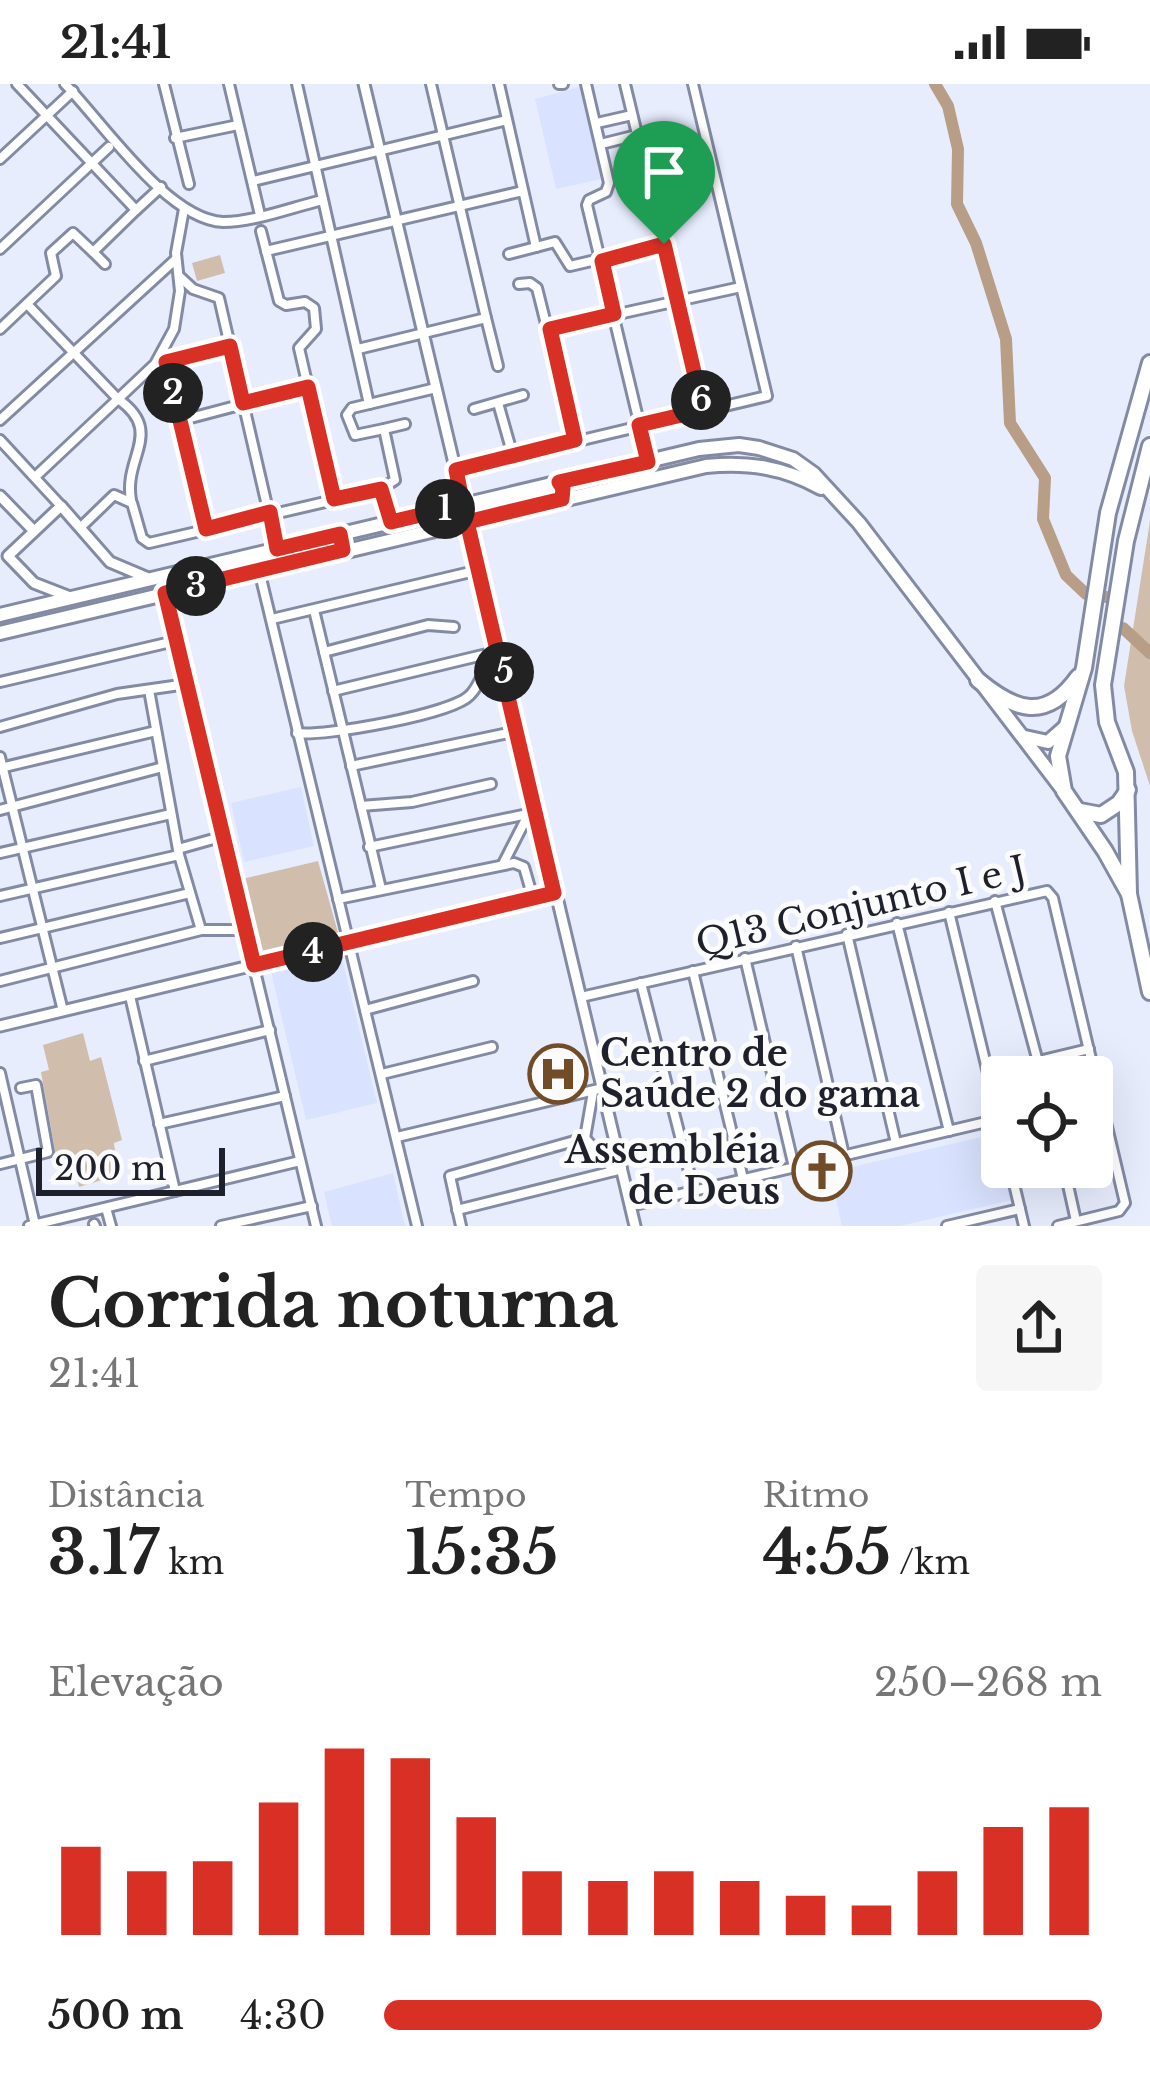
<!DOCTYPE html>
<html lang="pt">
<head>
<meta charset="utf-8">
<style>
	:root { --surface:#fff; --page:#f6f6f6; --text:#222; --muted:#767676; --accent:#d93025 }
	body { margin:0; font-family:"Libre Baskerville",serif; background:var(--page); color:var(--text); height:100vh; display:flex; flex-direction:column; font-size:45px; white-space:nowrap }
	* { box-sizing:border-box; margin:0 }
	p { font-size:39px; color:var(--muted) }
	.icon { flex:none; width:66px; height:66px; fill:none; stroke:currentColor; stroke-width:2; stroke-linecap:round; stroke-linejoin:round }
	.map { position:relative; height:1142px; overflow:hidden }
	.drawer { display:flex; flex-direction:column; background:var(--surface); flex:1 }
	.drawer>* { flex:none }
	.tools { position:absolute; left:981px; top:972px; display:grid; gap:24px }
	.tools a { display:grid; place-items:center; width:132px; height:132px; border-radius:12px; background:var(--surface); box-shadow:0 12px 48px #0002; font-size:60px }
	.scale { position:absolute; left:36px; bottom:30px; width:189px; box-sizing:border-box; padding-left:12px; border:6px solid #1e212b; border-top:0; font-size:33px; line-height:42px; white-space:nowrap; color:#1e212b; -webkit-text-stroke:9px #fbfbfb; paint-order:stroke }
	.pin { position:absolute; display:grid; place-items:center; width:102px; height:102px; color:#fff; margin:-123px -51px; border-radius:50% 50% 50% 0; rotate:-45deg; box-shadow:0 0 12px #0007 }
	.pin .icon { rotate:45deg }
	.km { position:absolute; width:60px; height:60px; margin:-30px; border-radius:50%; background:#222; color:#fff; font-size:33px; line-height:60px; text-align:center }
	.round { display:grid; place-items:center; flex:none; width:126px; height:126px; border-radius:12px; background:var(--page) }
	.summary { display:flex; align-items:center; justify-content:space-between; height:204px; padding:0 48px }
	h1 { font-size:66px; font-weight:700; line-height:90px }
	.figures { display:grid; grid-template-columns:repeat(3,1fr); gap:18px; height:204px; padding:12px 48px }
	.figures div { display:grid; align-content:center }
	.figures b { font-size:60px; font-weight:700 }
	.figures small { font-size:33px; font-weight:400 }
	.figures p { font-size:33px }
	.chart { height:336px; padding:24px 48px }
	.chart p { display:flex; justify-content:space-between }
	.chart svg { width:100%; height:216px; margin-top:12px; stroke:var(--accent); stroke-width:6 }
	ul { padding:0 48px; list-style:none; font-size:39px }
	li { display:grid; grid-template-columns:192px 144px 1fr; align-items:center; height:90px }
	li i { height:30px; border-radius:15px; background:var(--accent) }
	.status { display:flex; justify-content:space-between; align-items:center; height:84px; padding:0 60px; background:var(--surface); direction:ltr }
	.status svg { height:33px; fill:currentColor }
	.map>svg:first-child { display:block }
</style>
</head>
<body>
<div class="status"><b>21:41</b><svg viewBox="0 0 49 12"><path d="M0 12V9h3v3zM5 12V6h3v6zM10 12V3h3v9zM15 12V0h3v12zM26 1h20v11H26zM47 4h2v5h-2z"/></svg></div>
<div class="map">
<svg width="1150" height="1142" viewBox="0 0 1150 1142">
	<rect width="100%" height="100%" fill="#e8edfe"/>
	<g fill="#d9e2fe">
		<polygon points="580,3 602,95 556,105 535,15"/>
		<polygon points="301,703 314,762 244,778 231,719"/>
		<polygon points="341,870 377,1019 306,1036 271,888"/>
		<polygon points="995,1050 1012,1116 900,1142 842,1142 830,1088"/>
		<polygon points="393,1089 405,1142 332,1142 324,1108"/>
	</g>
	<g fill="#d0bdab">
		<polygon points="220,171 225,189 197,197 192,179"/>
		<polygon points="1150,437 1150,702 1132,647 1124,602"/>
		<polygon points="318,777 339,852 260,869 242,795"/>
		<polygon points="83,949 90,977 101,973 122,1056 114,1059 118,1091 79,1103 73,1069 56,1072 41,988 49,986 43,961"/>
	</g>
	<g fill="none" stroke-linecap="round" stroke-linejoin="round">
		<g stroke="#b89e87" stroke-width="12">
			<polyline points="935,0 948,22 958,65 957,120 976,159 1006,255 1010,339 1045,394 1043,435 1066,491 1086,510 1106,513"/>
			<polyline points="1123,544 1150,569"/>
		</g>
		<defs>
			<g id="minor">
				<polyline points="17,0 136,126 161,103"/>
				<path d="M65,0C103,39 168,136 223,138C255,138 292,123 323,116"/>
				<polyline points="164,0 189,100"/>
				<polyline points="229,0 260,131"/>
				<polyline points="297,0 369,320 352,324 347,331 355,351 384,345"/>
				<polyline points="431,0 486,234"/>
				<polyline points="499,0 536,163"/>
				<polyline points="559,0 563,0"/>
				<polyline points="586,0 609,99 606,108 589,116 587,121 648,376"/>
				<polyline points="625,0 703,325"/>
				<polyline points="597,39 632,31"/>
				<polyline points="175,54 238,41"/>
				<polyline points="601,60 637,51"/>
				<polyline points="0,75 73,7"/>
				<polyline points="253,97 507,36"/>
				<polyline points="261,147 279,217 286,221 305,218 314,224 316,245 299,264 308,303"/>
				<polyline points="0,165 109,63"/>
				<polyline points="266,167 523,107"/>
				<polyline points="93,168 105,180"/>
				<polyline points="509,170 555,158 570,182 664,160"/>
				<polyline points="180,193 193,205 219,214 277,465"/>
				<polyline points="519,200 530,199 537,204 575,356"/>
				<polyline points="27,220 118,315 155,280 174,245 180,207 176,169 184,125"/>
				<polyline points="0,245 56,192 51,169 73,149 93,168 136,126"/>
				<polyline points="550,245 741,203"/>
				<polyline points="358,265 486,234 498,282"/>
				<polyline points="498,319 513,372"/>
				<polyline points="369,320 436,304"/>
				<polyline points="474,325 523,311"/>
				<polyline points="0,336 176,175"/>
				<polyline points="179,337 308,303 334,415"/>
				<polyline points="0,356 61,422"/>
				<polyline points="456,386 767,312 693,0"/>
				<path d="M35,393L118,315C165,348 123,373 131,416"/>
				<polyline points="381,405 391,438"/>
				<polyline points="81,443 114,411 132,419 142,454 149,459 381,405 395,396 384,345 405,340"/>
				<polyline points="206,445 166,278 230,262"/>
				<polyline points="259,486 417,1142"/>
				<polyline points="165,511 316,1142"/>
				<polyline points="314,526 381,805"/>
				<polyline points="272,535 479,486"/>
				<polyline points="324,568 428,541 454,543"/>
				<polyline points="0,598 175,557"/>
				<polyline points="149,606 179,771 201,846"/>
				<polyline points="333,607 491,569"/>
				<polyline points="0,643 117,610 187,600"/>
				<path d="M297,649C323,653 453,630 470,611C480,601 486,582 491,569"/>
				<polyline points="0,673 63,927"/>
				<polyline points="351,682 518,647"/>
				<polyline points="0,684 156,647"/>
				<polyline points="361,722 412,718 491,700"/>
				<polyline points="0,726 163,683"/>
				<polyline points="369,763 537,728"/>
				<polyline points="178,765 224,752"/>
				<polyline points="0,769 171,730"/>
				<polyline points="503,780 529,729"/>
				<polyline points="0,812 179,771"/>
				<polyline points="338,815 514,779 524,783 533,814"/>
				<polyline points="995,817 1042,993"/>
				<polyline points="949,828 1002,1047"/>
				<polyline points="897,839 949,1047"/>
				<polyline points="847,850 896,1059"/>
				<polyline points="0,854 190,809"/>
				<polyline points="796,862 844,1071"/>
				<polyline points="745,874 794,1083"/>
				<polyline points="693,887 743,1095"/>
				<polyline points="0,897 201,846 246,846"/>
				<polyline points="641,899 694,1107"/>
				<polyline points="130,912 175,1107"/>
				<polyline points="581,913 1047,807 1053,814 1125,1119 1119,1127 1058,1142"/>
				<polyline points="365,926 473,897"/>
				<polyline points="144,977 270,946"/>
				<polyline points="0,989 35,1141"/>
				<polyline points="989,989 1089,965"/>
				<polyline points="382,990 492,963"/>
				<polyline points="159,1040 285,1012"/>
				<polyline points="397,1053 603,1004"/>
				<polyline points="585,1054 593,1008"/>
				<polyline points="585,1054 614,1087"/>
				<polyline points="0,1080 48,1068 36,1001 21,1004"/>
				<polyline points="1010,1083 1024,1142"/>
				<polyline points="1064,1083 1076,1137"/>
				<polyline points="630,1122 999,1035"/>
				<polyline points="106,1124 111,1142"/>
				<polyline points="457,1126 622,1085"/>
				<polyline points="94,1140 95,1142"/>
				<polyline points="29,1142 300,1077"/>
				<polyline points="221,1142 312,1122"/>
				<polyline points="461,1142 450,1092 585,1054"/>
				<polyline points="947,1142 1020,1125"/>
			</g>
			<g id="tertiary">
				<polyline points="364,0 635,1142"/>
				<polyline points="0,412 34,447"/>
				<polyline points="70,513 34,499 8,472 61,422 110,478 148,494"/>
				<polyline points="0,942 554,809"/>
			</g>
			<g id="primary">
				<polyline points="0,531 699,365 739,361 759,364 793,375 814,390 859,439 1063,706"/>
				<path d="M0,549L706,382C748,378 783,383 821,404"/>
				<polyline points="1025,653 1048,658 1065,643"/>
			</g>
			<g id="trunk">
				<polyline points="1150,362 1126,457 1103,601 1107,638 1126,688 1129,810 1150,908"/>
				<path d="M978,596C1015,627 1046,638 1078,593"/>
				<polyline points="1080,727 1101,731 1119,719 1128,706"/>
				<polyline points="1129,810 1105,767 1064,707 1058,672 1084,584 1108,429 1150,279"/>
			</g>
		</defs>
		<use href="#minor" stroke="#838ba4" stroke-width="14"/>
		<use href="#tertiary" stroke="#838ba4" stroke-width="15"/>
		<use href="#primary" stroke="#838ba4" stroke-width="18"/>
		<use href="#trunk" stroke="#838ba4" stroke-width="20"/>
		<use href="#minor" stroke="#fff" stroke-width="8"/>
		<use href="#tertiary" stroke="#fff" stroke-width="9"/>
		<use href="#primary" stroke="#fff" stroke-width="12"/>
		<use href="#trunk" stroke="#fff" stroke-width="14"/>
	</g>
	<g fill="none" stroke-linecap="round" stroke-linejoin="round">
		<defs>
			<polygon id="route" points="664,160 703,326 639,341 648,378 559,398 563,404 562,415 467,438 554,809 254,881 165,509 343,466 340,450 277,465 270,428 206,445 166,278 230,262 243,319 308,303 334,415 381,405 391,438 463,421 456,386 575,356 550,245 614,230 602,177"/>
		</defs>
		<use href="#route" stroke="#fff" stroke-width="24"/>
		<use href="#route" stroke="#d93025" stroke-width="15"/>
	</g>
	<defs>
		<symbol id="hospital-ring" viewBox="-11 -11 22 22"><circle r="9.5" fill="#fbfbfb" stroke="#714c27" stroke-width="1.5"/><path d="M-5-5h3v3.5h4V-5h3V5h-3V1.5h-4V5h-3Z" fill="#714c27"/></symbol>
		<symbol id="church-ring" viewBox="-11 -11 22 22"><circle r="9.5" fill="#fbfbfb" stroke="#714c27" stroke-width="1.5"/><path d="M-1.2-6h2.4v3.5h3.3v2.4h-3.3V6h-2.4V-.1h-3.3v-2.4h3.3Z" fill="#714c27"/></symbol>
	</defs>
	<g fill-rule="evenodd">
		<use href="#hospital-ring" x="525" y="957" width="66" height="66"/>
		<use href="#church-ring" x="789" y="1054" width="66" height="66"/>
	</g>
	<g text-anchor="middle" dominant-baseline="central" stroke-width="10" stroke-linejoin="round" paint-order="stroke">
		<g font-size="36" fill="#1e212b" stroke="#fbfbfb">
			<text transform="translate(861 822) rotate(-13)">Q13 Conjunto I e J</text>
		</g>
		<g font-size="36" font-weight="bold" fill="#1e212b" stroke="#fbfbfb" text-anchor="start">
			<text x="600" y="969">Centro de<tspan x="600" dy="41">Saúde 2 do gama</tspan></text>
			<text x="780" y="1066" text-anchor="end">Assembléia<tspan x="780" dy="41">de Deus</tspan></text>
		</g>
	</g>
</svg>
<div class="tools">
<a><svg class="icon" aria-label="locate" viewBox="0 0 24 24"><circle cx="12" cy="12" r="6"/><path d="M12 2v4M12 18v4M2 12h4M18 12h4"/></svg></a>
</div>
<div class="scale">200 m</div>
<div class="pin" style="left:664px;top:160px;background:#1e9e55"><svg class="icon" aria-label="arrive" viewBox="0 0 24 24"><path d="M6 21V4h12l-3 4 3 4H6"/></svg></div>
<b class="km" style="left:445px;top:425px">1</b>
<b class="km" style="left:173px;top:309px">2</b>
<b class="km" style="left:196px;top:502px">3</b>
<b class="km" style="left:313px;top:868px">4</b>
<b class="km" style="left:504px;top:588px">5</b>
<b class="km" style="left:701px;top:316px">6</b>
</div>
<section class="drawer">
<div class="summary"><div><h1>Corrida noturna</h1><p>21:41</p></div><a class="round"><svg class="icon" aria-label="share" viewBox="0 0 24 24"><path d="M12 15V3M7 8l5-5 5 5M5 13v7h14v-7"/></svg></a></div>
<div class="figures">
<div><p>Distância</p><b>3.17<small> km</small></b></div>
<div><p>Tempo</p><b>15:35</b></div>
<div><p>Ritmo</p><b>4:55<small> /km</small></b></div>
</div>
<div class="chart"><p><span>Elevação</span>250–268 m</p>
<svg viewBox="0 0 160 44" preserveAspectRatio="none"><path d="M5 44V26M15 44V31M25 44V29M35 44V17M45 44V6M55 44V8M65 44V20M75 44V31M85 44V33M95 44V31M105 44V33M115 44V36M125 44V38M135 44V31M145 44V22M155 44V18"/></svg>
</div>
<ul>
<li><b>500 m</b>4:30<i style="width:100%"></i></li>
</ul>
</section>
</body>
</html>
